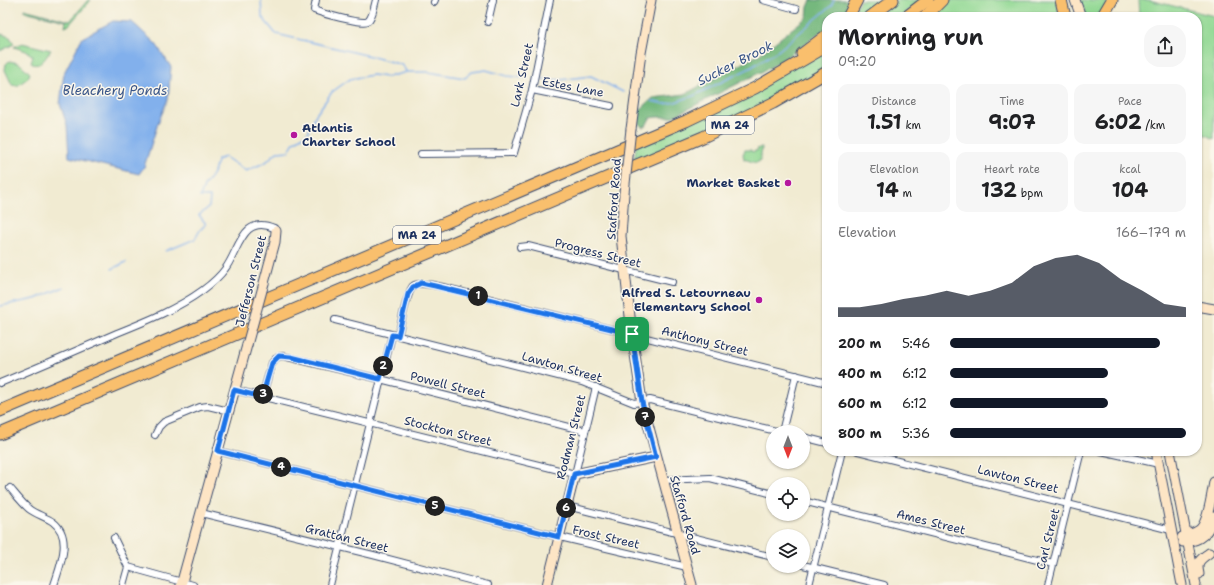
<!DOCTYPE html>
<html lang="en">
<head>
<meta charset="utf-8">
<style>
	:root { --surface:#fff; --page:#f6f6f6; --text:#202124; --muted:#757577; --accent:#111827 }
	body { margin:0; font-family:"Shantell Sans",sans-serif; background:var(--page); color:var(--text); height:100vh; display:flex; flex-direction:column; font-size:15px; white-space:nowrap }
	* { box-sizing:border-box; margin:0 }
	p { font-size:13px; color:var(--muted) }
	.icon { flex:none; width:22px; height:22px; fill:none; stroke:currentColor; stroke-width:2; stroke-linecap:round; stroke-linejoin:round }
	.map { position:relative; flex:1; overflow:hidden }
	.details { position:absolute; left:822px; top:12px; width:380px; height:444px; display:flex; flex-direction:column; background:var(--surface); border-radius:16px; box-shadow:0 1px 3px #0004 }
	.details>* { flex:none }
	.needle { width:26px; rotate:180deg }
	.tools { position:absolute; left:766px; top:425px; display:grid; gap:8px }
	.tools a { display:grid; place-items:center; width:44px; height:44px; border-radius:50%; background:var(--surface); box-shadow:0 1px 3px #0004; font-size:20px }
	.pin { position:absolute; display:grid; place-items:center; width:34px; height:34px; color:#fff; margin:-17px; border-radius:8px; box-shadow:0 2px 6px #0006 }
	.km { position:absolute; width:20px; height:20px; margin:-10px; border-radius:50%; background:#222; color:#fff; font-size:11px; line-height:20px; text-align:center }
	.round { display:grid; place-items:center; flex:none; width:42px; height:42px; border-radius:16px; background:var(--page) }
	.summary { display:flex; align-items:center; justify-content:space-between; height:68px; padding:0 16px }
	h1 { font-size:22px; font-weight:700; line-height:30px }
	.stats { display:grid; grid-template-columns:repeat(3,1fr); gap:6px; height:68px; padding:4px 16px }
	.stats div { display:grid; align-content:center; border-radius:10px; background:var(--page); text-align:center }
	.stats b { font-size:20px; font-weight:700 }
	.stats small { font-size:11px; font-weight:400 }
	.stats p { font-size:11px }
	.chart { height:112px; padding:8px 16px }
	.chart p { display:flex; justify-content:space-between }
	.chart svg { width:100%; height:72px; margin-top:4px; fill:var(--accent); opacity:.7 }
	ul { padding:0 16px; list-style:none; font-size:13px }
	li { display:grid; grid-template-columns:64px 48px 1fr; align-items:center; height:30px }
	li i { height:10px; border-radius:5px; background:var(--accent) }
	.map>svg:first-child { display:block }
</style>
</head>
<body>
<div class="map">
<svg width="1214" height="585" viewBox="0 0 1214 585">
	<rect width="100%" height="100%" fill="#fbf7ec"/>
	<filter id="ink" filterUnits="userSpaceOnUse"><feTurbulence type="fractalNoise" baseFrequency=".025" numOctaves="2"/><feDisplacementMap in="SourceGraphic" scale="8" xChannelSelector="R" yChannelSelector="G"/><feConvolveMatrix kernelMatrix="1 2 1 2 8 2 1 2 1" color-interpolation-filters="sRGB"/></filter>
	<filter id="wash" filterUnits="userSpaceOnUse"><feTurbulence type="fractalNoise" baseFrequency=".012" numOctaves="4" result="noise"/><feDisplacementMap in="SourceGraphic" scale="16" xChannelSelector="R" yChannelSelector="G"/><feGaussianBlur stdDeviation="0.9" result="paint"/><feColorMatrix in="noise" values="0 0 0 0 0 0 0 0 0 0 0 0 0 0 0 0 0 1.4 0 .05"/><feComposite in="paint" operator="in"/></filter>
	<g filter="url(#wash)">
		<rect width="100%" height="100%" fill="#f1ebd2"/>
		<g fill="#91d893" stroke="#568478">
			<polygon points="88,0 91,0 68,26 65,26 66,21 24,11 24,9 70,21"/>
			<polygon points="860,0 883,0 860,17 851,17"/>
			<polygon points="898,0 922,0 900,17 876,17"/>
			<polygon points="945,0 1056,0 1061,17 929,17"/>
			<polygon points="1080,0 1109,0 1099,17 1086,17"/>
			<polygon points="1138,0 1149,0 1214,16 1214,139 1197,131 1197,17 1139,17"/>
			<polygon points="1,34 10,37 14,44 0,51 0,37"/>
			<path d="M22,43L51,50C46,57 40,69 31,63L33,56L26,51L14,47Z"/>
			<polygon points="827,50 827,68 757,108 634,163 636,146"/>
			<polygon points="9,61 19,63 30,73 28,78 17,86 12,85 5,70 6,64"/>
			<polygon points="761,147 762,147 760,161 756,163 744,159 743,154 745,150 751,150 752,152 758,150 757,149"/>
		</g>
		<polygon fill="#74b87d" stroke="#48746e" points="811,0 853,0 844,17 827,17 827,31 820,32 800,48 771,67 672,117 658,117 650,118 646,126 642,127 638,122 640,110 653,98 685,94 760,54 807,17 808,7"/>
		<polygon fill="#82b0ec" stroke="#4e70a5" points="113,21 132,22 156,44 171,67 168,99 158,123 144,167 139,174 69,157 67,125 60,104 64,73 82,38"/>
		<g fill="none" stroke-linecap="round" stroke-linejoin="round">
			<g stroke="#82b0ec" stroke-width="1.5">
				<polyline points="261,0 262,17 276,34 370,56 402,65 406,71"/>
				<polyline points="543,79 560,80 591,76 623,92"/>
				<polyline points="651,101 665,104 675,102 693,96 750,68 779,50 831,6 834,0"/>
				<polyline points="166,251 195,239 200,230 206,224 199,215 209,207 210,197 200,197 205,184 210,179 216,166 217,160 225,157 246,171 266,162 277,152 289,151 294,142 308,133 315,116 332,92 350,79 372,75 387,77 407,72 428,72 465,78 472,72 486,70 507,76 527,78"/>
				<polyline points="112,269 126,262"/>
				<polyline points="0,306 35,299 64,287"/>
			</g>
		</g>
	</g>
	<g filter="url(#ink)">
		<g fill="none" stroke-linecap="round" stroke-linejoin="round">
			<defs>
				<g id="street">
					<path d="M316,0L314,10C321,13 362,25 368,21C373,17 374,6 376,0"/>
					<polyline points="763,0 796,9"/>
					<polyline points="434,2 435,0"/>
					<polyline points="488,22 493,0"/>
					<polyline points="532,90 611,106"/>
					<polyline points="421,154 514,153 532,90 550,0"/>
					<polyline points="520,247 528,246 672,282"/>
					<polyline points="335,320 582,382 634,403 650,400 780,432"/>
					<path d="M398,336C401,325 406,294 413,286C420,279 457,291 467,293L827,383"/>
					<path d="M0,383C39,367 78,350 117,333C147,321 177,309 203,290C211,284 220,276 225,269C239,251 242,214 274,228L276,231"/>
					<polyline points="235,390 575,474 596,387"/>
					<path d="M262,397L272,363C275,359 277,356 283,356L380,379L585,431"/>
					<polyline points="782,432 796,375"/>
					<polyline points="155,435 159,427 164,422 200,407 208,406 229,411"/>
					<polyline points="803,437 827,443"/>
					<polyline points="218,451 543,533 687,567"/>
					<polyline points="858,451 1171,530"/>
					<polyline points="1101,451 1159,464"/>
					<polyline points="663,480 710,478 773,494"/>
					<path d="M10,488C16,495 22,503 29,509C35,514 46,517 53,522C73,537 60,566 54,585"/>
					<polyline points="803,501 1053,564"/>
					<polyline points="567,506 773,557"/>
					<polyline points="201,513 373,555 488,585"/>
					<polyline points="114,538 128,567 123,585"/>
					<polyline points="803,565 884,585"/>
					<polyline points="128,567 193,585"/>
					<polyline points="330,585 392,335"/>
					<polyline points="809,585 842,451"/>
					<polyline points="1048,585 1081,451"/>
				</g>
				<g id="secondary">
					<polyline points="1075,0 1081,17"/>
					<polyline points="631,129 641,53 651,0"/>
					<polyline points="624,193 621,236 632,334 642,402 692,585"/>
					<polyline points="264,283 275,242 276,231"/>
					<polyline points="1197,306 1214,309"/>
					<polyline points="1156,451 1182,585"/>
					<polyline points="1170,451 1196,585"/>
					<path d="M1182,537C1187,534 1194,534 1199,530C1208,524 1212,493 1214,482"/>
					<path d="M1183,542C1201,542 1209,532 1214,516"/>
					<path d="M1199,574C1196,561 1200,560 1209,553"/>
					<polyline points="181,585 247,345"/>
					<polyline points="547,585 575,474 656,457"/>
				</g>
				<g id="highway">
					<polyline points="1061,0 1065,17"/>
					<polyline points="848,17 857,0"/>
					<polyline points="870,17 893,0"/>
					<polyline points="906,17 928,0"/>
					<polyline points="925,17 942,0"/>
					<polyline points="1102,17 1112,0"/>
					<polyline points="802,54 827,35"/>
					<polyline points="0,411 686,121 755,88 827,46"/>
					<polyline points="0,434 703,137 773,103 827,72"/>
				</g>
			</defs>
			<use href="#street" stroke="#3b4b6f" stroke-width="8"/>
			<use href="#secondary" stroke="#3b4b6f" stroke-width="11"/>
			<use href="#highway" stroke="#3b4b6f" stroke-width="13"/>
			<use href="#street" stroke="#fff" stroke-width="6"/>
			<use href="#secondary" stroke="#fde5c5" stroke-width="9"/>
			<use href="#highway" stroke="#f9bf6d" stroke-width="11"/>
			<defs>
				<g id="secondary-bridge">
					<polyline points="624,193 631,129"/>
					<polyline points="247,345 264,283"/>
				</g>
			</defs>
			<use href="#secondary-bridge" stroke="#3b4b6f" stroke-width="11" stroke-linecap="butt"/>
			<use href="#secondary-bridge" stroke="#fde5c5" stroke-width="9"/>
		</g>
	</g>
	<g fill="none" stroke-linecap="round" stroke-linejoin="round" filter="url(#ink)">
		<defs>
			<polygon id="route" points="421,283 435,286 632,334 642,402 656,457 574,474 559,537 218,451 234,390 262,397 272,363 279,356 291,357 380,379 392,335 398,336 408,294 413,287"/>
		</defs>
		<use href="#route" stroke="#fff" stroke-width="8"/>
		<use href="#route" stroke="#1a73e8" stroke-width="5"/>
	</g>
	<g fill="#b5179e" stroke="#fbf7ec" stroke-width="1.5">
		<circle cx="294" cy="135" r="4"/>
		<circle cx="788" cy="183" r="4"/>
		<circle cx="759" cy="300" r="4"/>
	</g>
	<g text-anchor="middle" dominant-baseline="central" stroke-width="3" stroke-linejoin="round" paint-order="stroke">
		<g fill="#fbf7ec" stroke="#5e6b89" stroke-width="1">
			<rect x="706" y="116" width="48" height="18" rx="3"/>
			<rect x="393" y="226" width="48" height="18" rx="3"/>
		</g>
		<g font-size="11" font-weight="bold" fill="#1b2f5e">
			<text x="730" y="125">MA 24</text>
			<text x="417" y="235">MA 24</text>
		</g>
		<g font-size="12" fill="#1b2f5e" stroke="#fbf7ec">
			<text transform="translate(522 75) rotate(-77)">Lark Street</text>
			<text transform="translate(573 87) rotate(11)">Estes Lane</text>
			<text transform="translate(614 199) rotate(-86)">Stafford Road</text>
			<text transform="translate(598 253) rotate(14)">Progress Street</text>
			<text transform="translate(251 281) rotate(-76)">Jefferson Street</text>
			<text transform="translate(705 341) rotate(14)">Anthony Street</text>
			<text transform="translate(562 367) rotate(16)">Lawton Street</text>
			<text transform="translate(448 385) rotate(14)">Powell Street</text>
			<text transform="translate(448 431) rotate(14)">Stockton Street</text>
			<text transform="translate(571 437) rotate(-76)">Rodman Street</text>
			<text transform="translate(1018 479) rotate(14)">Lawton Street</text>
			<text transform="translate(685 515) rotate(74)">Stafford Road</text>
			<text transform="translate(931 522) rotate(14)">Ames Street</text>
			<text transform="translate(606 537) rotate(13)">Frost Street</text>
			<text transform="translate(347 538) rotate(14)">Grattan Street</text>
			<text transform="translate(1048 539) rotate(-76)">Carl Street</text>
		</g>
		<g font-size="12" font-weight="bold" fill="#1b2f5e" stroke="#fbf7ec" text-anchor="end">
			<text x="302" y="128" text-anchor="start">Atlantis<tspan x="302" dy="14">Charter School</tspan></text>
			<text x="780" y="183">Market Basket</text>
			<text x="751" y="293">Alfred S. Letourneau<tspan x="751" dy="14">Elementary School</tspan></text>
		</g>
		<g font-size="13" font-style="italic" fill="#3a5689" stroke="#fbf7ec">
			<text transform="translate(735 63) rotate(-27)">Sucker Brook</text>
			<text x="115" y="90">Bleachery Ponds</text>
		</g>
	</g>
</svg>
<div class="tools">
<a><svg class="needle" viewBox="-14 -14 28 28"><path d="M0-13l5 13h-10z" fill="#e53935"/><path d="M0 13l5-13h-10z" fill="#757577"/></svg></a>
<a><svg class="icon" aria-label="locate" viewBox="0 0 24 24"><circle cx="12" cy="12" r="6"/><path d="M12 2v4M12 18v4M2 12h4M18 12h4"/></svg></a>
<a><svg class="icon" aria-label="layers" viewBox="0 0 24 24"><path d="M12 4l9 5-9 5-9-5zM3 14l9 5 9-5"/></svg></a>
</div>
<div class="pin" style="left:632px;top:334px;background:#1e9e55"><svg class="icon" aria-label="arrive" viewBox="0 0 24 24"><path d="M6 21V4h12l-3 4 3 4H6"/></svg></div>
<b class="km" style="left:478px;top:296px">1</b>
<b class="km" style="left:383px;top:366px">2</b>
<b class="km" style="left:263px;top:394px">3</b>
<b class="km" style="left:281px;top:467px">4</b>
<b class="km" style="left:435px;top:506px">5</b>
<b class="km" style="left:566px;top:508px">6</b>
<b class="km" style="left:645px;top:417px">7</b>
<section class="details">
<div class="summary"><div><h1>Morning run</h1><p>09:20</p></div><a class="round"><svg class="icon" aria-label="share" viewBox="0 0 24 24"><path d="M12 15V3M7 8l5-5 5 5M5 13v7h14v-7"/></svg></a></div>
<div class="stats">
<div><p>Distance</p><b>1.51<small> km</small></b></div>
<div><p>Time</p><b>9:07</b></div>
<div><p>Pace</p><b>6:02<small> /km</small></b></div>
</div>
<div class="stats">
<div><p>Elevation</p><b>14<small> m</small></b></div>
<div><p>Heart rate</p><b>132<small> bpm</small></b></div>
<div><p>kcal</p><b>104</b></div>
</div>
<div class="chart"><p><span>Elevation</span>166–179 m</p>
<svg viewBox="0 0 160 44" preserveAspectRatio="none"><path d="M0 44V38L10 38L20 36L30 33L40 31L50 28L60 31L70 28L80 23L90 13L100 8L110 6L120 11L130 21L140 28L150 36L160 38V44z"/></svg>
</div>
<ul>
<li><b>200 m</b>5:46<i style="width:89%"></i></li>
<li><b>400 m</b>6:12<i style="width:67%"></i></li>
<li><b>600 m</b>6:12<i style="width:67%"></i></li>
<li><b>800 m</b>5:36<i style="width:100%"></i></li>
</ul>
</section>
</div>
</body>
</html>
